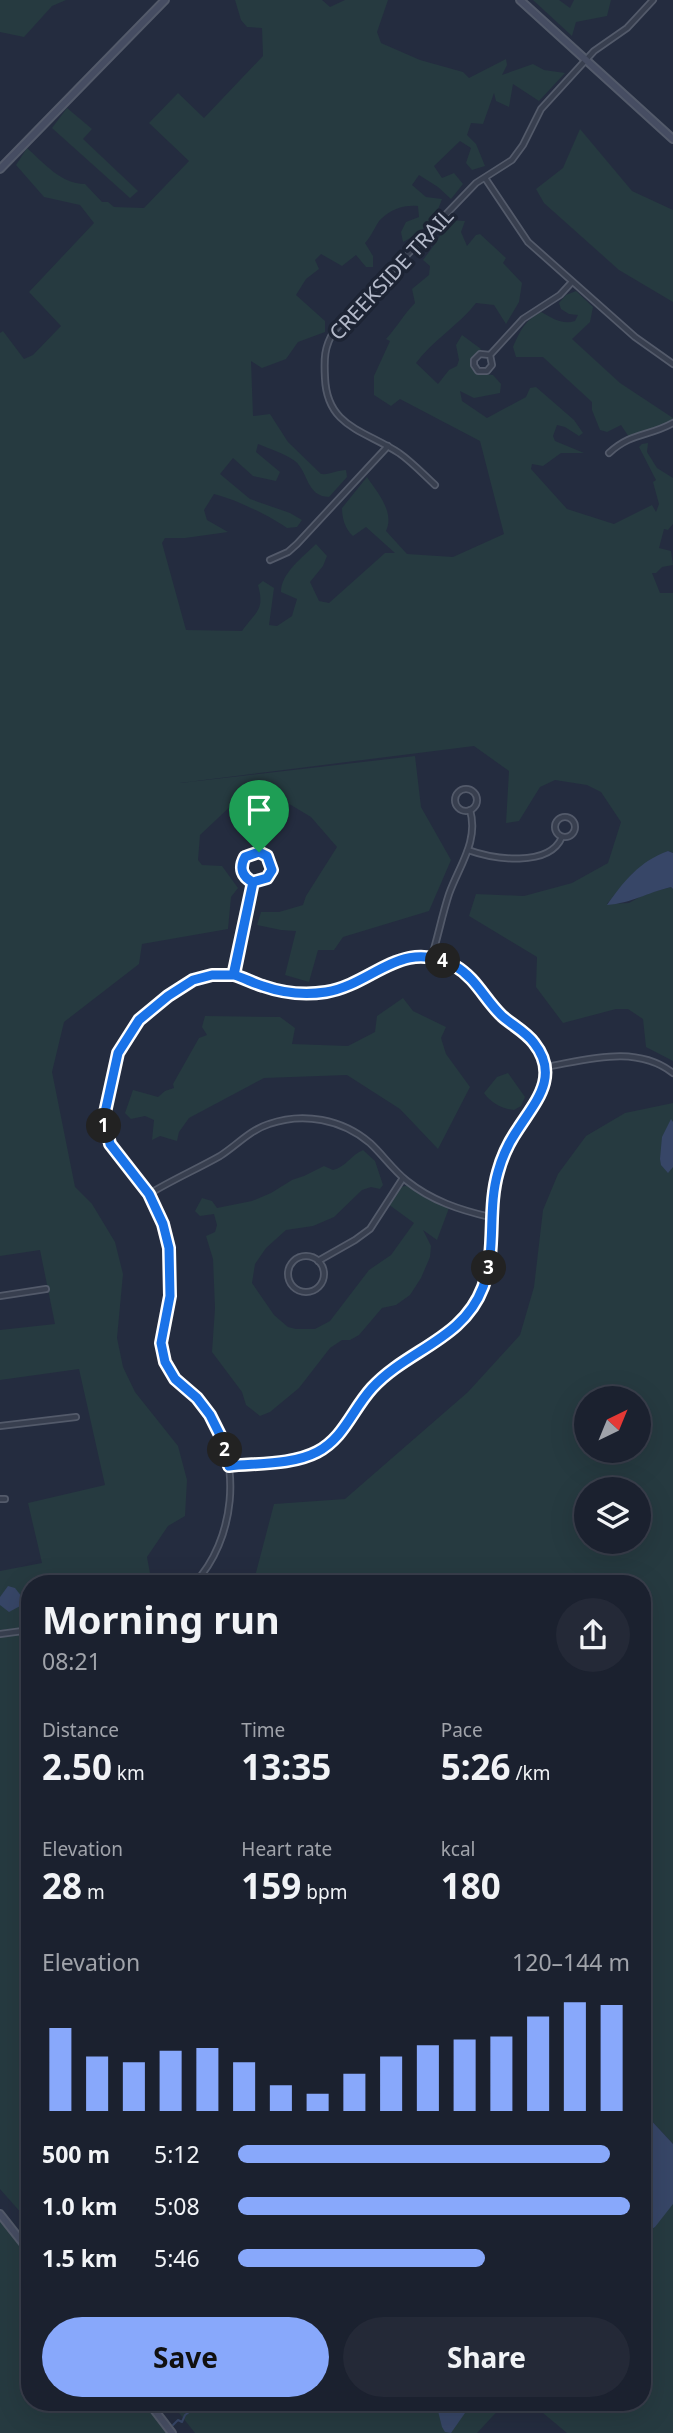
<!DOCTYPE html>
<html lang="en">
<head>
<meta charset="utf-8">
<style>
	:root { --surface:#1b212f; --page:#242937; --text:#f1f3f6; --muted:#a0a3aa; --line:#393e4b; --accent:#88a8fb }
	body { margin:0; font-family:"Noto Sans",sans-serif; background:var(--page); color:var(--text); height:100vh; display:flex; flex-direction:column; font-size:26px; white-space:nowrap }
	* { box-sizing:border-box; margin:0 }
	p { font-size:23px; color:var(--muted) }
	.icon { flex:none; width:38px; height:38px; fill:none; stroke:currentColor; stroke-width:2; stroke-linecap:round; stroke-linejoin:round }
	.map { position:relative; flex:1; overflow:hidden }
	.drawer { position:absolute; left:21px; top:1575px; width:630px; height:836px; display:flex; flex-direction:column; background:var(--surface); border-radius:28px; box-shadow:0 7px 28px #0002,0 0 0 2px var(--line) }
	.drawer>* { flex:none }
	.needle { width:46px; rotate:43deg }
	.buttons { position:absolute; left:574px; top:1386px; display:grid; gap:14px }
	.buttons a { display:grid; place-items:center; width:77px; height:77px; border-radius:50%; background:var(--surface); box-shadow:0 7px 28px #0002,0 0 0 2px var(--line); font-size:35px }
	.pin { position:absolute; display:grid; place-items:center; width:60px; height:60px; color:#fff; margin:-72px -30px; border-radius:50% 50% 50% 0; rotate:-45deg; box-shadow:0 0 7px #0007 }
	.pin .icon { rotate:45deg }
	.km { position:absolute; width:35px; height:35px; margin:-18px; border-radius:50%; background:#222; color:#fff; font-size:19px; line-height:35px; text-align:center }
	.round { display:grid; place-items:center; flex:none; width:74px; height:74px; border-radius:37px; background:var(--page) }
	.overview { display:flex; align-items:center; justify-content:space-between; height:119px; padding:0 21px }
	h1 { font-size:38px; font-weight:700; line-height:52px }
	.figures { display:grid; grid-template-columns:repeat(3,1fr); gap:10px; height:119px; padding:7px 21px }
	.figures div { display:grid; align-content:center }
	.figures b { font-size:35px; font-weight:700 }
	.figures small { font-size:19px; font-weight:400 }
	.figures p { font-size:19px }
	.chart { height:196px; padding:14px 21px }
	.chart p { display:flex; justify-content:space-between }
	.chart svg { width:100%; height:126px; margin-top:7px; stroke:var(--accent); stroke-width:6 }
	.action { display:flex; gap:14px; margin-top:auto; padding:14px 21px }
	.action a { flex:1; height:80px; border-radius:42px; background:var(--accent); color:#111; font-size:28px; font-weight:700; line-height:80px; text-align:center }
	.action a+a { background:var(--page); color:var(--text) }
	ul { padding:0 21px; list-style:none; font-size:23px }
	li { display:grid; grid-template-columns:112px 84px 1fr; align-items:center; height:52px }
	li i { height:18px; border-radius:9px; background:var(--accent) }
	.map>svg:first-child { display:block }
</style>
</head>
<body>
<div class="map">
<svg width="673" height="2433" viewBox="0 0 673 2433">
	<rect width="100%" height="100%" fill="#242c3f"/>
	<g fill="#263a40" fill-rule="evenodd">
		<polygon points="0,0 66,0 52,6 24,37 0,32"/>
		<path d="M235,0H322L330,7L345,0H388L377,32L381,43L420,60L463,72L469,78L506,59L507,65L502,75L533,64L544,70L565,73L539,101L513,84L509,107L496,101L494,93L483,124L471,123L467,135L476,144L485,166L472,170L466,163L471,148L460,141L434,166L442,178L454,173L463,184L451,199L438,187L419,175L412,185L426,197L442,199C434,222 424,231 403,242L401,232L406,222L419,217L418,206C403,205 392,209 381,219C377,222 372,236 365,243L373,256V267H366L356,255L342,266L321,254L315,260L319,269L306,279L296,295L325,321V332L298,342L286,359L262,368L251,361L253,416L270,414L288,442L321,474C330,475 337,470 346,470L347,477L329,497C306,496 309,473 295,461C284,453 270,449 258,444L256,452L280,472L276,481L253,476L233,458L220,474L250,499L290,513L302,520L297,527L287,528C270,516 235,499 214,494L204,510L207,520L228,532L185,538H165L162,543L186,630L242,631C256,611 265,611 258,585L263,581L274,588L269,625L277,626L292,616L297,599L281,592C281,573 303,557 316,544L327,556L323,566L310,582L319,601L329,603L385,553H395L366,527L353,536C345,529 342,518 342,508L367,477C377,492 395,512 386,531L407,554L453,557L504,534L480,441L400,399L391,406L374,395V376L390,341L386,339C397,327 404,314 415,303L412,289L429,275L430,266L423,260L437,241L448,220L465,221L461,232L467,246L476,235L480,234L506,258L503,263L522,283L519,302L506,324L494,305L476,303C459,325 433,340 416,363L438,384L449,370L457,366L459,360L456,345L462,335L481,349L470,364L478,373L493,375L501,384L500,393L474,398L460,391L462,401L487,418L526,397L530,388L536,387L574,420L583,433L579,436L565,427L557,425L553,436L555,441L584,453H561L543,466L532,464L531,469L567,509L614,524L652,505L656,512L659,504L653,482L656,480L639,447L642,444L648,443L647,452L657,468L673,478V524L668,530L664,529L659,548L671,551L673,565L662,567L656,573H652L660,593H673V853L668,851L633,873L607,904L629,903L645,894L671,887L673,889V1061L646,1047L643,1019L628,1009H616L563,1023L536,987L537,957L469,916L476,894L524,896L572,883L608,863L621,822L601,792L587,785L555,780L540,787L519,821L506,823L509,771L474,746L180,783L415,756L421,807L451,860L429,911L343,937L334,950H318L309,982L285,975L296,931L281,930L257,925L261,912H279L303,905L306,896L337,847L311,817L276,796L234,803L200,835L198,860L202,865L222,866L238,888L231,897L228,929L142,944L139,964L64,1022L52,1072L75,1187L92,1204L115,1242L123,1274L117,1338L123,1367L135,1392L178,1446L187,1480L185,1516L168,1526L147,1557L152,1584H30V2223L0,2189V1571L42,1563L28,1503L105,1485L79,1369L0,1380V1330L55,1324L40,1250L0,1256V333L3,331L24,359L33,355L61,326L29,292L94,223L80,205L44,197L16,165L27,148C44,163 61,184 85,184L102,202H108L114,207L144,208L189,161L149,123L178,93L204,118L263,56L262,28L247,27L241,20Z"/>
		<polygon points="533,0 559,0 570,8 574,0 611,0 607,16 576,22 572,36"/>
		<polygon points="67,108 92,129 83,139 138,191 130,198 52,128"/>
		<polygon points="580,129 632,191 673,210 673,302 619,270 544,203 536,189 563,168"/>
		<path d="M576,291L593,307L590,322L572,339L620,383L673,418V423L629,437L621,425L607,432L600,430L592,410V402L543,357H516L513,347C520,331 525,320 541,312C552,318 562,325 575,321L578,315L569,314L561,309L559,303L566,295Z"/>
		<polygon points="403,998 413,1011 446,1027 441,1038 446,1054 470,1087 438,1149 400,1109 347,1075 264,1078 189,1118 179,1132 177,1141 160,1136 152,1140 154,1120 145,1116 131,1119 125,1113 133,1090 158,1097 165,1091 174,1088 173,1084 199,1038 207,1035 202,1027 205,1016 280,1017 295,1028 292,1044 348,1046 375,1032 377,1016"/>
		<path d="M508,1073L525,1097L521,1106L514,1110C502,1109 491,1103 484,1093L497,1077Z"/>
		<path d="M673,1103V2144L648,2117L642,2114V1584H253L274,1504L345,1499L468,1392L520,1335L534,1287L543,1210L558,1174L586,1136L625,1113ZM586,1398H639V1451H586ZM586,1489H639V1542H586Z"/>
		<path d="M363,1150L375,1161L383,1185L380,1189L371,1187L362,1190L334,1217L313,1226L286,1230L266,1248L255,1264L252,1283L274,1315L288,1327L296,1329H315L330,1321L369,1270L391,1255L414,1223L388,1204L401,1187L409,1185L449,1208L437,1240L423,1230L431,1246L430,1257L421,1278L410,1295L396,1305L382,1308L359,1335L350,1340H342L330,1348L299,1388L270,1412L260,1416L246,1405L242,1392L212,1352L215,1308L213,1259L206,1236L215,1232L217,1225L214,1214L200,1216L195,1211L202,1198L212,1201L217,1208L252,1201L271,1193L292,1180L304,1176L324,1166L333,1170C346,1167 351,1155 363,1150Z"/>
		<polygon points="673,2182 673,2433 567,2433 531,2403 642,2403 642,2235 655,2227"/>
		<polygon points="0,2214 30,2252 30,2403 149,2403 172,2433 0,2433"/>
		<polygon points="171,2403 505,2403 477,2433 195,2433"/>
	</g>
	<g fill="#374667">
		<path d="M668,851L673,853V889L671,887C646,893 632,903 607,905C624,881 640,861 668,851Z"/>
		<polygon points="671,1119 673,1122 673,1167 668,1173 661,1165 660,1159 662,1137"/>
		<polygon points="8,1586 15,1588 22,1597 22,1605 9,1612 0,1605 0,1597"/>
		<polygon points="642,2114 648,2117 673,2144 673,2204 655,2227 642,2235"/>
		<polygon points="436,2403 472,2403 451,2433 445,2432 442,2427"/>
	</g>
	<g fill="none" stroke-linecap="round" stroke-linejoin="round">
		<polyline stroke="#374667" stroke-width="2" points="173,2425 178,2420 182,2422 185,2415 201,2403"/>
		<defs>
			<g id="street">
				<polyline points="485,178 528,242 635,337 673,364"/>
				<polyline points="490,355 480,354 474,360 474,365 478,371 487,371 492,365 490,355 523,319 560,295 571,283"/>
				<path d="M609,453C632,432 648,437 673,423"/>
				<path d="M435,485C424,475 412,462 399,453C364,430 327,427 325,378C324,359 324,347 334,331L476,183L512,160L523,145L541,109L594,51L627,28L653,0"/>
				<polyline points="270,560 288,552 297,544 388,446"/>
				<circle cx="466" cy="800" r="11"/>
				<circle cx="565" cy="827" r="10"/>
				<path d="M468,850C493,859 549,868 562,837"/>
				<circle cx="257" cy="867" r="15"/>
				<path d="M431,959C438,937 442,915 449,894C459,866 479,841 470,810"/>
				<polyline points="234,975 253,882"/>
				<path d="M545,1067C587,1060 636,1044 673,1073"/>
				<path d="M149,1194C172,1180 197,1169 220,1156C237,1145 250,1130 269,1124C303,1112 342,1119 370,1143C383,1155 393,1170 407,1181C432,1201 460,1210 490,1217"/>
				<circle cx="306" cy="1274" r="18"/>
				<polyline points="318,1261 355,1240 370,1229 403,1178"/>
				<polyline points="0,1296 46,1289"/>
				<polyline points="0,1426 76,1417"/>
				<polyline points="0,1499 5,1499"/>
				<path d="M194,1584C235,1540 243,1463 209,1413C196,1395 173,1384 165,1363C157,1341 167,1320 170,1298C172,1282 172,1264 169,1248C164,1223 154,1199 139,1179C125,1161 106,1148 104,1124C103,1110 108,1096 111,1083C114,1066 118,1050 127,1036C148,1003 198,965 239,976C267,984 279,994 311,993C328,992 345,989 359,981C380,970 396,956 421,957C435,958 448,962 460,969C477,980 485,998 499,1013C511,1024 527,1032 536,1046C541,1053 544,1061 545,1069C547,1091 534,1105 523,1122C503,1149 493,1181 490,1215C489,1238 492,1259 485,1281C465,1342 411,1346 372,1388C353,1409 345,1436 319,1451C294,1465 257,1463 229,1466"/>
				<polyline points="0,1634 30,1630"/>
			</g>
			<g id="secondary">
				<polyline points="520,0 673,139"/>
				<polyline points="0,169 165,0"/>
				<polyline points="0,2214 30,2252"/>
				<polyline points="149,2403 172,2433"/>
			</g>
		</defs>
		<use href="#street" stroke="#535a6a" stroke-width="8"/>
		<use href="#secondary" stroke="#535a6a" stroke-width="10"/>
		<use href="#street" stroke="#383f4f" stroke-width="4.5"/>
		<use href="#secondary" stroke="#464d62" stroke-width="6"/>
	</g>
	<g fill="none" stroke-linecap="round" stroke-linejoin="round">
		<defs>
			<path id="route" d="M259,852L245,857C239,868 242,877 253,882L234,975H212L193,980L168,996L139,1020L118,1053L104,1117L110,1144L149,1194L163,1224L169,1248L170,1296L161,1343L165,1362L175,1379L197,1398L210,1415L222,1439L229,1466C257,1463 292,1465 317,1452C344,1438 352,1410 372,1388C408,1349 463,1340 483,1287C497,1250 487,1210 498,1172C502,1157 509,1142 518,1129C536,1101 560,1076 534,1043C526,1032 512,1025 502,1016C485,1000 476,978 455,966C401,937 374,984 326,992C306,995 283,993 263,986C253,983 244,978 234,975V971L253,882L267,878L272,870L267,856L259,852"/>
		</defs>
		<use href="#route" stroke="#fff" stroke-width="14"/>
		<use href="#route" stroke="#1a73e8" stroke-width="9"/>
	</g>
	<g text-anchor="middle" dominant-baseline="central" stroke-width="7" stroke-linejoin="round" paint-order="stroke">
		<g font-size="21" fill="#b4baca" stroke="#1d2434">
			<text transform="translate(391 274) rotate(-47)">CREEKSIDE TRAIL</text>
		</g>
	</g>
</svg>
<div class="buttons">
<a><svg class="needle" viewBox="-14 -14 28 28"><path d="M0-13l5 13h-10z" fill="#e53935"/><path d="M0 13l5-13h-10z" fill="#a0a3aa"/></svg></a>
<a><svg class="icon" aria-label="layers" viewBox="0 0 24 24"><path d="M12 4l9 5-9 5-9-5zM3 14l9 5 9-5"/></svg></a>
</div>
<div class="pin" style="left:259px;top:852px;background:#1e9e55"><svg class="icon" aria-label="arrive" viewBox="0 0 24 24"><path d="M6 21V4h12l-3 4 3 4H6"/></svg></div>
<b class="km" style="left:104px;top:1126px">1</b>
<b class="km" style="left:225px;top:1450px">2</b>
<b class="km" style="left:489px;top:1268px">3</b>
<b class="km" style="left:443px;top:961px">4</b>
<section class="drawer">
<div class="overview"><div><h1>Morning run</h1><p>08:21</p></div><a class="round"><svg class="icon" aria-label="share" viewBox="0 0 24 24"><path d="M12 15V3M7 8l5-5 5 5M5 13v7h14v-7"/></svg></a></div>
<div class="figures">
<div><p>Distance</p><b>2.50<small> km</small></b></div>
<div><p>Time</p><b>13:35</b></div>
<div><p>Pace</p><b>5:26<small> /km</small></b></div>
</div>
<div class="figures">
<div><p>Elevation</p><b>28<small> m</small></b></div>
<div><p>Heart rate</p><b>159<small> bpm</small></b></div>
<div><p>kcal</p><b>180</b></div>
</div>
<div class="chart"><p><span>Elevation</span>120–144 m</p>
<svg viewBox="0 0 160 44" preserveAspectRatio="none"><path d="M5 44V15M15 44V25M25 44V27M35 44V23M45 44V22M55 44V27M65 44V35M75 44V38M85 44V31M95 44V25M105 44V21M115 44V19M125 44V18M135 44V11M145 44V6M155 44V7"/></svg>
</div>
<ul>
<li><b>500 m</b>5:12<i style="width:95%"></i></li>
<li><b>1.0 km</b>5:08<i style="width:100%"></i></li>
<li><b>1.5 km</b>5:46<i style="width:63%"></i></li>
</ul>
<div class="action"><a>Save</a><a>Share</a></div>
</section>
</div>
</body>
</html>
